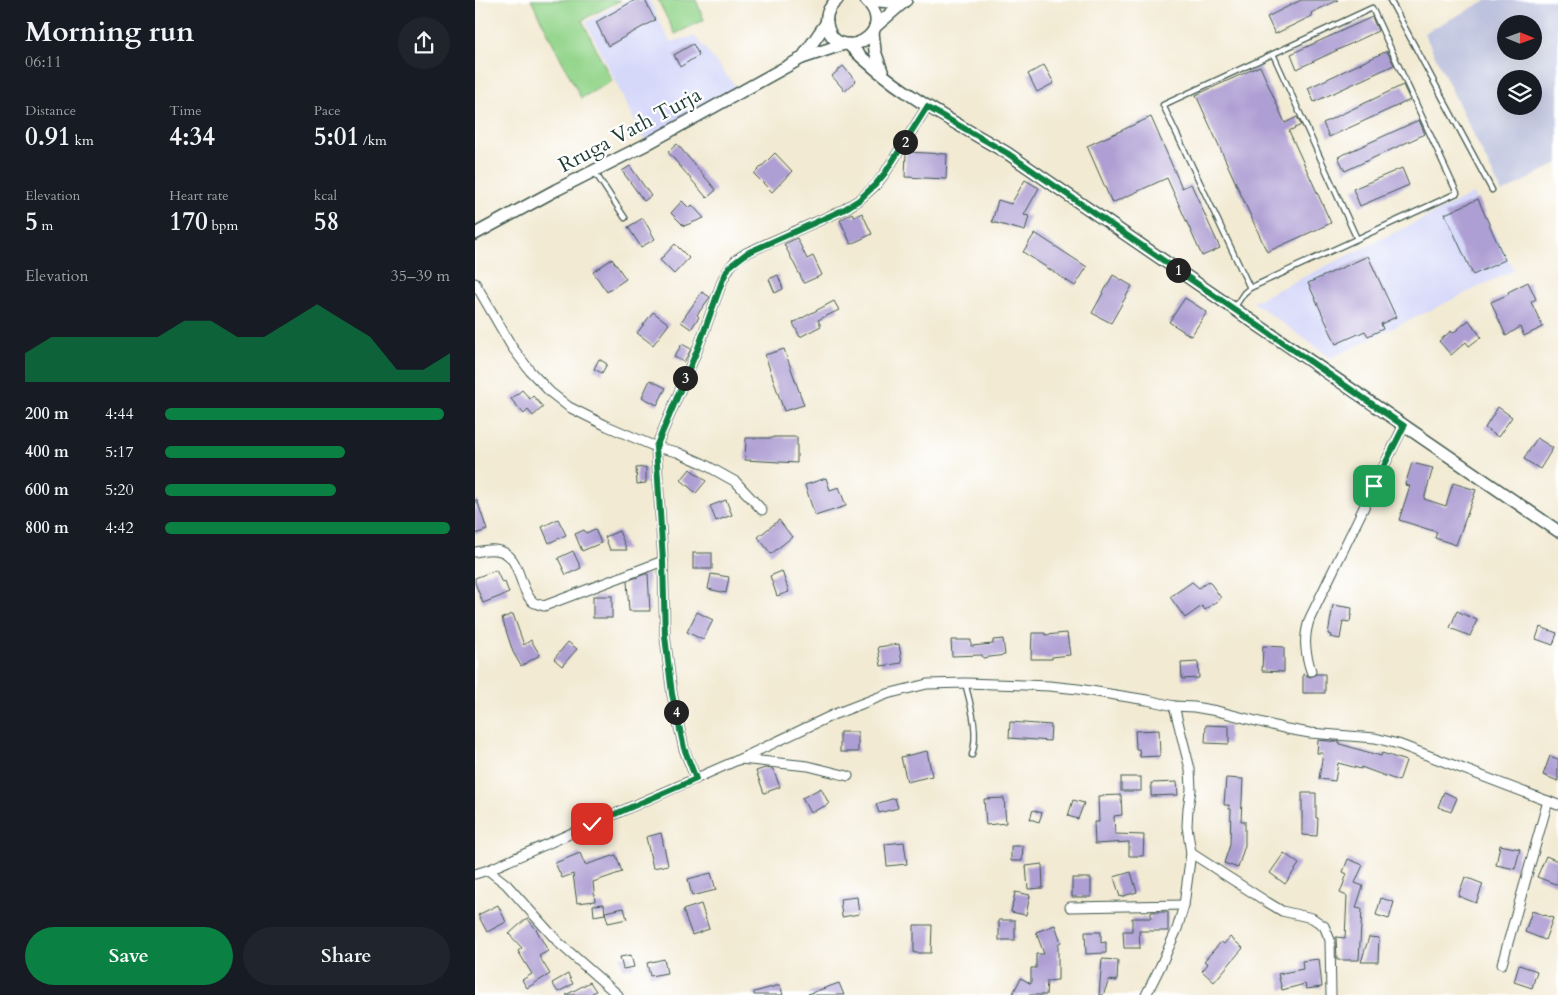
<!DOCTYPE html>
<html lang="en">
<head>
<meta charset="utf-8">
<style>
	:root { --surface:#171b24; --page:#20242c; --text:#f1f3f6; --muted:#9ea1a6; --accent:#0b8043 }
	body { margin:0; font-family:Cardo,serif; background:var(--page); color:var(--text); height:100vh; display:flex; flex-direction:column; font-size:19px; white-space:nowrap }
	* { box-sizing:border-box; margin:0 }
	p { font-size:16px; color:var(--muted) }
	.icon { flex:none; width:28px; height:28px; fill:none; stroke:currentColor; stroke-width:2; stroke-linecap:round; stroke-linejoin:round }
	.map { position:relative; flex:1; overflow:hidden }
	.side { display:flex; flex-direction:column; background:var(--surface); width:475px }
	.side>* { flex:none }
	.needle { width:32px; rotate:91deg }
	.buttons { position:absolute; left:1022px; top:15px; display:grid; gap:10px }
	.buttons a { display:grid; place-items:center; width:45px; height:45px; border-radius:50%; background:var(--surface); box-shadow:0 5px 20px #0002; font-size:25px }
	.pin { position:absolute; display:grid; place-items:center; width:42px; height:42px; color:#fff; margin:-21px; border-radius:10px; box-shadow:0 2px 8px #0006 }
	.km { position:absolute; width:25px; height:25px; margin:-12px; border-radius:50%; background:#222; color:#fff; font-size:14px; line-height:25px; text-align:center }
	.round { display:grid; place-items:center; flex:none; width:52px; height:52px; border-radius:26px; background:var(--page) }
	.overview { display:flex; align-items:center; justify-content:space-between; height:85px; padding:0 25px }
	h1 { font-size:28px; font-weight:700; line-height:38px }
	.metrics { display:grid; grid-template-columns:repeat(3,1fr); gap:8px; height:85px; padding:5px 25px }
	.metrics div { display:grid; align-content:center }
	.metrics b { font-size:25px; font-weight:700 }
	.metrics small { font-size:14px; font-weight:400 }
	.metrics p { font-size:14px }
	.chart { height:140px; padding:10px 25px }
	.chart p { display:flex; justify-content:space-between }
	.chart svg { width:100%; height:90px; margin-top:5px; fill:var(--accent); opacity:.7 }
	.button { display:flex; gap:10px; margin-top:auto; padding:10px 25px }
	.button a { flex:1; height:58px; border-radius:30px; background:var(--accent); color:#fff; font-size:20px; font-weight:700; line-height:58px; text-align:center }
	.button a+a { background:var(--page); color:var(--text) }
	ul { padding:0 25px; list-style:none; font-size:16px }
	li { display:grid; grid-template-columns:80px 60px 1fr; align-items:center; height:38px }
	li i { height:12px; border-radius:6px; background:var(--accent) }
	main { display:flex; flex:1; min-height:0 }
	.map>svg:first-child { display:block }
</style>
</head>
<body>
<main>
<section class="side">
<div class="overview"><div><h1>Morning run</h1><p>06:11</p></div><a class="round"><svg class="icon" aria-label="share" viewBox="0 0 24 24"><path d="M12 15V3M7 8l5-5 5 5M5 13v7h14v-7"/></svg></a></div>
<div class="metrics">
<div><p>Distance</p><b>0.91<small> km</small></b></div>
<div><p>Time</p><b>4:34</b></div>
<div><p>Pace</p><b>5:01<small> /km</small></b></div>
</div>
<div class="metrics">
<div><p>Elevation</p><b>5<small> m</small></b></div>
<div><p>Heart rate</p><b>170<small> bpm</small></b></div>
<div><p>kcal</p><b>58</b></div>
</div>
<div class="chart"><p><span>Elevation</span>35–39 m</p>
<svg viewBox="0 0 160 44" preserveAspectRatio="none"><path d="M0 44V30L10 22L20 22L30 22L40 22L50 22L60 14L70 14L80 22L90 22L100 14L110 6L120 14L130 22L140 38L150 38L160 30V44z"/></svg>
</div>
<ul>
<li><b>200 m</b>4:44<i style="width:98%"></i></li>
<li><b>400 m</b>5:17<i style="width:63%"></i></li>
<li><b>600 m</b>5:20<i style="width:60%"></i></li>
<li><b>800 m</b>4:42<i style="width:100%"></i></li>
</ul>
<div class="button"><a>Save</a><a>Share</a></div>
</section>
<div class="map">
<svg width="1083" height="995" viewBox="0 0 1083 995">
	<rect width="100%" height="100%" fill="#fff"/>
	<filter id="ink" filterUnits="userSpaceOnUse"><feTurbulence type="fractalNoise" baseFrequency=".02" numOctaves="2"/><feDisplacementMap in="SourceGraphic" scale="10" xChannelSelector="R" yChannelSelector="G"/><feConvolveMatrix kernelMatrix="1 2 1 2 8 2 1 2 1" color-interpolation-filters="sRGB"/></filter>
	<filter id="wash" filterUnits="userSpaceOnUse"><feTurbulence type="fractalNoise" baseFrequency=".0096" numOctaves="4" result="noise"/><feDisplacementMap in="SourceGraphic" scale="20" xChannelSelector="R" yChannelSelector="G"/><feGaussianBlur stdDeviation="1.12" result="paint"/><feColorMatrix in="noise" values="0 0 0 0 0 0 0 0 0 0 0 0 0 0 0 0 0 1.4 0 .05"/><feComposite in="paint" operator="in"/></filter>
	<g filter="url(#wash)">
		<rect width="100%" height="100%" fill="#f2ead3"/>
		<g fill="#d5d8f9">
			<polygon points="153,0 174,0 195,42 220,36 262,88 170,142 111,22"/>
			<polygon points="998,194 1039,270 856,358 778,302"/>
		</g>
		<path fill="#bdc3de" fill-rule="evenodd" d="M1012,0H1083V163L1027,193L949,33ZM1031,24H1059V51H1031ZM1031,79H1059V106H1031Z"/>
		<g fill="#95d68d" stroke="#5a8a60">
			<polygon points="56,0 146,0 107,20 137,81 106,98"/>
			<polygon points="183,0 221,0 229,20 200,34"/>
		</g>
		<g id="blocks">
			<g fill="#ad9ed3">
				<polygon points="160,0 170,0 180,20 133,46 121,22"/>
				<polygon points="826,0 863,0 836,13 837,16 800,34 792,17"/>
				<polygon points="897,17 903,31 822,69 816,54"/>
				<polygon points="218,44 224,55 205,67 199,55"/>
				<polygon points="912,51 919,65 839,102 833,88"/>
				<polygon points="569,65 579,83 562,92 553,74"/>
				<polygon points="368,66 381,81 370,91 357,76"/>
				<polygon points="785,66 810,123 822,117 826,125 814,131 856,223 792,252 721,95"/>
				<polygon points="928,85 935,100 854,137 848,123"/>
				<polygon points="676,117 707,188 716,184 745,248 727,256 692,178 637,203 612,146"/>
				<polygon points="944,120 950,134 870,171 863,157"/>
				<polygon points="202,144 241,190 232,198 193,152"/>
				<polygon points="431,152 472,154 471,179 430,177"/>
				<polygon points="300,153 317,171 297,192 279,174"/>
				<polygon points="155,166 176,196 169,201 147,171"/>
				<polygon points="927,168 934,185 885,206 878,189"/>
				<polygon points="550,180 564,188 549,215 554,216 550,231 517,222 523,200 536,204"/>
				<polygon points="1003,199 1030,260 998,275 970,214"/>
				<polygon points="207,201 214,208 217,205 229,218 209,226 196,213"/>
				<polygon points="377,213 379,217 387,213 397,234 376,244 365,220"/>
				<polygon points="168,218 180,239 166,247 153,227"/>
				<polygon points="560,233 612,267 600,286 548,252"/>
				<polygon points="322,238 332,259 338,256 347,275 329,283 309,244"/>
				<polygon points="200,244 214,258 199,274 185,260"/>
				<polygon points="893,256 921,317 906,324 908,329 893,336 890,331 861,344 833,283"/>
				<polygon points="137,259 151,279 132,292 118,272"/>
				<polygon points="303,275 308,289 300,293 294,279"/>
				<polygon points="638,275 657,286 636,323 617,313"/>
				<polygon points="1053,282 1061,299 1056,302 1068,327 1049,336 1045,327 1031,336 1016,302 1034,294 1033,292"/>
				<polygon points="227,292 235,297 222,315 224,317 216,329 206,322"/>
				<polygon points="710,298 732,312 716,336 694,322"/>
				<polygon points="359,301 364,310 343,320 346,326 325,337 318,323"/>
				<polygon points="178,312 194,324 178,345 162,333"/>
				<polygon points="994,320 1006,337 994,346 991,342 976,355 964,341 976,331 978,333"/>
				<polygon points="207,344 216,349 209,362 199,357"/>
				<polygon points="309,349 329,405 309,411 290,355"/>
				<polygon points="124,359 132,364 127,373 119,369"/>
				<polygon points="175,380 191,388 182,405 167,397"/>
				<polygon points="47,390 55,399 58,396 68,407 58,416 53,410 49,414 36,399"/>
				<polygon points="1023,407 1037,417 1023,437 1010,428"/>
				<polygon points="298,437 322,437 322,463 270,460 271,438 298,438"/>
				<polygon points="1062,438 1078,448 1065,469 1049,459"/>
				<polygon points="937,463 958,468 949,499 971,506 978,483 1001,490 981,545 960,538 962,532 924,520 935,486 930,485"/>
				<polygon points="171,467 171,483 162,484 161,468"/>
				<polygon points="215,469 231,481 221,493 206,480"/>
				<polygon points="351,478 355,490 364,487 371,506 340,516 330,485"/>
				<polygon points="0,500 2,500 12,530 0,534"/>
				<polygon points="251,500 257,515 241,521 235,506"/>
				<polygon points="83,519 91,535 74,543 67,527"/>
				<polygon points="304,520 317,537 296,554 283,537"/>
				<polygon points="120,529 126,543 107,551 100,534 109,530 111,533"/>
				<polygon points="144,531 152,550 135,550 130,537"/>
				<polygon points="98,551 106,568 91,575 83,558"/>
				<rect x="218" y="553" width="19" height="16"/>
				<polygon points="21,570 27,583 30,582 34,593 8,603 0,583 0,578"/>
				<polygon points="307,571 314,592 302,596 295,576"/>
				<polygon points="170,574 173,574 175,611 154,611 152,581"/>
				<polygon points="236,574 254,577 251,593 233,589"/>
				<polygon points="734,581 746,598 730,610 727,606 710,618 695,597 717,582 724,588"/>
				<rect x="118" y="596" width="19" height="22"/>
				<polygon points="858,605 877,608 875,622 868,621 865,639 855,637 856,635 853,634"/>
				<polygon points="982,611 1002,620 995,636 975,628"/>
				<polygon points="222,612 238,620 228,640 212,632"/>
				<polygon points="38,614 49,645 56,640 65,655 46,666 38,652 27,618"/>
				<polygon points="1065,627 1082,633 1078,645 1061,639"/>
				<polygon points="557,633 570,633 570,635 592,633 595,655 577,657 577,659 556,659"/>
				<polygon points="528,639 530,655 508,658 507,655 477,656 476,640 496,640 496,646 518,644 518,640"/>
				<polygon points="93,642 102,649 87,666 79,659"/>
				<polygon points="424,644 427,663 406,666 403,647"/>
				<polygon points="788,646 809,647 809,672 787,671"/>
				<polygon points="723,662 724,678 707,679 706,663"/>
				<polygon points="828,674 835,677 841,674 850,674 850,693 828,693"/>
				<polygon points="535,722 576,725 575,741 534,738"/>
				<polygon points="731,725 754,726 754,744 730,743"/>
				<polygon points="684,730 685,756 665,757 664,749 661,749 660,731"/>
				<rect x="365" y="732" width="18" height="20"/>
				<polygon points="843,740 865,742 865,744 906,756 907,753 931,761 924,781 886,767 886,769 863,763 860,781 844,779 848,753 842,753"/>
				<polygon points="452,751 457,776 432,782 426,757"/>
				<polygon points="1075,756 1083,759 1083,781 1068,775"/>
				<polygon points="290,768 298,769 305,787 289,793 281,771"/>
				<rect x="646" y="777" width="20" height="14"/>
				<polygon points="751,778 768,779 766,821 770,821 770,845 763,868 749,863 755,845 756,809 754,809 754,805 749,805"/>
				<polygon points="702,782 703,795 676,796 676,783"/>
				<polygon points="346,788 354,804 335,813 327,798"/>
				<polygon points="969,792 982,798 976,812 963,807"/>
				<polygon points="827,793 841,793 841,818 843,818 842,836 827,835"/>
				<polygon points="646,795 647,815 639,816 640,834 669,835 668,856 654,856 654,842 620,844 619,822 624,822 623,796"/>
				<polygon points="420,798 423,808 404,813 401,804"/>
				<polygon points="529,798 531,823 511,825 509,799"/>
				<polygon points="598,800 609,803 603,819 593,816"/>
				<polygon points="558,810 567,813 564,822 555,819"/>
				<polygon points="186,833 193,865 178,868 171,837"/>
				<polygon points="429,842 432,864 412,866 410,844"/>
				<polygon points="1025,845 1045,849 1040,869 1021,865"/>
				<polygon points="536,846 548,846 547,861 536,861"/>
				<polygon points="105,853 110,865 141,855 147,872 118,882 120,901 102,903 98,874 87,878 80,863"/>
				<polygon points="809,853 824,864 810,884 795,873"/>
				<polygon points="1071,856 1083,861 1083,885 1062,877"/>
				<polygon points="873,859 888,865 880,883 888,886 881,908 887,909 884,960 862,960 861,937 870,938 872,896 865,893 872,874 868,872"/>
				<polygon points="567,864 568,888 553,889 551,866"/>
				<polygon points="656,872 662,892 645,897 639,877"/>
				<polygon points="236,873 241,890 217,896 213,879"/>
				<polygon points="990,877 1008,884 1001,903 983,896"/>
				<rect x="597" y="878" width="19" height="19"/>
				<polygon points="540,892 555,895 551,915 536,912"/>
				<polygon points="382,897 384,914 367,917 365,899"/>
				<polygon points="906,898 919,902 914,919 901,915"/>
				<polygon points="129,904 130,914 119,916 118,905"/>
				<polygon points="226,904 234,929 217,935 208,910"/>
				<polygon points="23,905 31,922 12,932 3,915"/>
				<polygon points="149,908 152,919 133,923 130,912"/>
				<polygon points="1057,911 1078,918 1070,940 1050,932"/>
				<polygon points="676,912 693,912 693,931 664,931 665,948 649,948 648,931 657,931 657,918 676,918"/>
				<polygon points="52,918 61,929 73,951 64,956 75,974 52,988 47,980 57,974 43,951 47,948 34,934"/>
				<rect x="524" y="920" width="16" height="20"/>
				<polygon points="439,925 457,925 456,953 439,953"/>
				<polygon points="580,925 586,942 583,944 583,980 572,981 571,995 537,995 546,978 556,984 556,968 561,968 561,954 569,954 561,932"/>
				<polygon points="610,932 626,932 626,943 631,942 631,953 611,954"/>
				<polygon points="755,937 768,948 739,982 727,971 733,964 729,961 746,942 749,944"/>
				<polygon points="894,937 904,938 903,962 886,962"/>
				<polygon points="156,955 159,967 148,969 145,957"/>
				<polygon points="189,959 192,973 175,976 172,963"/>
				<polygon points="627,959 643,960 642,981 634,980 628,995 624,995"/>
				<polygon points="844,959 847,987 831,989 830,984 807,990 803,974 828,969 827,961"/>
				<polygon points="1044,965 1062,971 1057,988 1039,982"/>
				<polygon points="93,974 98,984 83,992 77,983"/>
				<polygon points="115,982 121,991 114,995 91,995"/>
				<polygon points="364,983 369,995 333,995 333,994"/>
				<polygon points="305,985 308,995 279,995 279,992"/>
			</g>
		</g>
	</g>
	<g filter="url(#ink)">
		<use href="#blocks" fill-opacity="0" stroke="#3f574c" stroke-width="1"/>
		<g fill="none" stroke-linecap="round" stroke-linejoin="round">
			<defs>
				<g id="service">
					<polyline points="915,0 1017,190"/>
					<polyline points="798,54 882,239"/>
					<polyline points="119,171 150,218"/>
					<polyline points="759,308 769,293 775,288 982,193 897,8 688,105 775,288"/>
					<path d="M490,683C496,706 504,732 497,755"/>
				</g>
				<g id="minor">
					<polyline points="0,283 37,347 55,371 75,392 94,407 132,426 181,447 202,452 227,463 261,482 287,510"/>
					<path d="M0,552C6,551 14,549 20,550C47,552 42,588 58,602C61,604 66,605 69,606L188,561"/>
					<path d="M836,671C830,652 828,637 835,618L929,425"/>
					<polyline points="265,759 333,766 373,776"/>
					<polyline points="221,779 209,749 197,694 190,636 188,561 181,447 223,348 248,279 255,267 262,259 271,253 368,210 384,200 401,185 410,173 452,107"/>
					<polyline points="716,853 792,902 807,911 837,918 849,926 855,940 856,995"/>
					<polyline points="13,870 31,884 84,943 143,995"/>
					<polyline points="0,874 13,870 265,759 360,714 412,694 452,684 490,683 574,686 603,689 672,700 699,706 719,707 742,711 812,729 835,733 900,738 923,744 1083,805"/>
					<polyline points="595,907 709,905"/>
					<polyline points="1027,964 1073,801"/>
					<polyline points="671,995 686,965 702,929 709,905 716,853 712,826 713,808 716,790 715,769 699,706"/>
				</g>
				<g id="tertiary">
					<path d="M362,0C355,6 350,14 352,24C360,67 426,34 391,0"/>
					<polyline points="392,0 415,2 431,0"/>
					<polyline points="400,27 431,0"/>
					<polyline points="398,32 400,51 408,74"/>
					<path d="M373,44C419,91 477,121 532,153L1083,531"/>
					<polyline points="327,58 352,22"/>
					<polyline points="0,234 81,190 172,144 327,58 369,44"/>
				</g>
			</defs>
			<use href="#service" stroke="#3f574c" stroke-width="7"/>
			<use href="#minor" stroke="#3f574c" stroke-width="11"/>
			<use href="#tertiary" stroke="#3f574c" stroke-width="14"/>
			<use href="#service" stroke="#fff" stroke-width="4.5"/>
			<use href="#minor" stroke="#fff" stroke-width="9"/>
			<use href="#tertiary" stroke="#fff" stroke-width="11"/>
		</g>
	</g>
	<g fill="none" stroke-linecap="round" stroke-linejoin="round" filter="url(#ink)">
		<defs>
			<polyline id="route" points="117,824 221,779 209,748 197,694 190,636 188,561 181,447 223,348 248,279 254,267 272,253 368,210 384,200 400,185 410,173 452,107 532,153 929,426 899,486"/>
		</defs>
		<use href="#route" stroke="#fff" stroke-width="10"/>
		<use href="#route" stroke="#0b8043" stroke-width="6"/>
	</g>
	<g text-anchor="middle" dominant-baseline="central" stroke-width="4.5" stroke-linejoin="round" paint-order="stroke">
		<g font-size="21" fill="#1f3d34" stroke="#fff">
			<text transform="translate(155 130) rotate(-28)">Rruga Vath Turja</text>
		</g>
	</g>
</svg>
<div class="buttons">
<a><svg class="needle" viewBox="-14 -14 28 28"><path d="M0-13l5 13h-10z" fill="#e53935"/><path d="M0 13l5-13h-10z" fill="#9ea1a6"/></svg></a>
<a><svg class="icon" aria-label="layers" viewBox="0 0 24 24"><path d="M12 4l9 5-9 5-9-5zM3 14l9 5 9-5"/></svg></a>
</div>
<div class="pin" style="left:899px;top:486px;background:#1e9e55"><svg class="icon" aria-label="arrive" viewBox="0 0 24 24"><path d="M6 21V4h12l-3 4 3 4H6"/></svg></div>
<div class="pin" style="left:117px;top:824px;background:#d93025"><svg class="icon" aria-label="check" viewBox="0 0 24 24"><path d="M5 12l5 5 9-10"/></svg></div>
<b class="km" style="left:703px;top:270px">1</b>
<b class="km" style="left:430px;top:142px">2</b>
<b class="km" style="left:210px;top:378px">3</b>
<b class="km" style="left:201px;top:712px">4</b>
</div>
</main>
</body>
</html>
